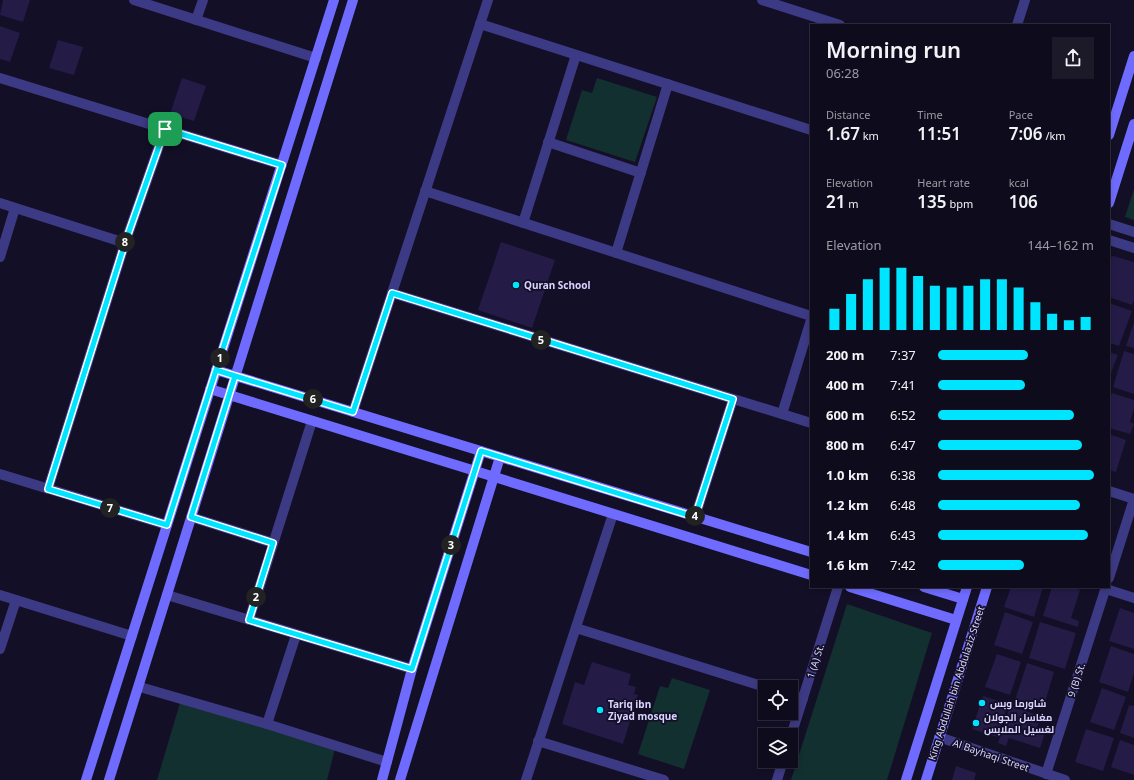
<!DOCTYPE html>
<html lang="en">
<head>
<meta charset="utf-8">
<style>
	:root { --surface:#0e0b1c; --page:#1c1929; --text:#f1f3f6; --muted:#9b9ba3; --line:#2e2b3b; --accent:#00e5ff }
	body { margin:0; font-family:"Noto Sans",Cairo,sans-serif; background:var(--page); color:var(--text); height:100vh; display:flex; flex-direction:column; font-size:15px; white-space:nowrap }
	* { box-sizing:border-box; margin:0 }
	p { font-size:13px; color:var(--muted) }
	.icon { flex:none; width:22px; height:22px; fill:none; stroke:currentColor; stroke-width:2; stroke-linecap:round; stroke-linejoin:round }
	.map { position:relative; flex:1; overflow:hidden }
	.details { position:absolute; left:810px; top:24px; width:300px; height:564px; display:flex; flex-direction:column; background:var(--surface); border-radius:0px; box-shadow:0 2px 6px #0003,0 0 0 1px var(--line) }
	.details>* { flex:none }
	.controls { position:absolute; left:758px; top:680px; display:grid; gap:8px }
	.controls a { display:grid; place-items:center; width:40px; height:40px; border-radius:0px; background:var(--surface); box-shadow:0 2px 6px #0003,0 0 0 1px var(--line); font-size:20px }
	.pin { position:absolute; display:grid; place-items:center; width:34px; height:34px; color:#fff; margin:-17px; border-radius:8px; box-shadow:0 2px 6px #0006 }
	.km { position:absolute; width:20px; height:20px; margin:-10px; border-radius:50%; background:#222; color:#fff; font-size:11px; line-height:20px; text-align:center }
	.round { display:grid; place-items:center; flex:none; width:42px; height:42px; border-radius:0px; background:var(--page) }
	.overview { display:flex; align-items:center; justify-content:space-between; height:68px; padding:0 16px }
	h1 { font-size:22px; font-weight:600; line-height:30px }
	.figures { display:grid; grid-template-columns:repeat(3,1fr); gap:6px; height:68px; padding:4px 16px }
	.figures div { display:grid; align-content:center }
	.figures b { font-size:17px; font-weight:600 }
	.figures small { font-size:11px; font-weight:400 }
	.figures p { font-size:11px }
	.chart { height:112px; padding:8px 16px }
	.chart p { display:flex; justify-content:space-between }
	.chart svg { width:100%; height:72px; margin-top:4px; stroke:var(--accent); stroke-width:6 }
	ul { padding:0 16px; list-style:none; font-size:13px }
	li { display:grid; grid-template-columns:64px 48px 1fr; align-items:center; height:30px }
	li i { height:10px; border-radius:5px; background:var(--accent) }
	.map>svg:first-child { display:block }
</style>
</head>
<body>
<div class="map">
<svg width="1134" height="780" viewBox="0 0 1134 780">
	<rect width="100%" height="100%" fill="#130f26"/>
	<g fill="#12302f">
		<polygon points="597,78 657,97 635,162 566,140 582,90 592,93"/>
		<polygon points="1134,189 1134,220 1125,217"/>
		<polygon points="847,604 932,633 887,780 791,780"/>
		<polygon points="672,678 710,690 684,769 638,754 660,686 668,688"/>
		<polygon points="180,703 335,749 327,780 157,780"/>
	</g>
	<g fill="#241b47">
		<polygon points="3,0 30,0 23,22 0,15"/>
		<polygon points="0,26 20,33 10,62 0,59"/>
		<polygon points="58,40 83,47 74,75 49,68"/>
		<polygon points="182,78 206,86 194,121 170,114"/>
		<polygon points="501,242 555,260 532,328 478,310"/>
		<polygon points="1113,256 1134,262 1134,300 1132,305 1109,297 1109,258"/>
		<polygon points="1109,303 1132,311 1119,346 1109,343"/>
		<polygon points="1134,322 1134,348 1126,346"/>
		<polygon points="1124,351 1134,354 1134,394 1113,387"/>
		<polygon points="1109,352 1118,355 1109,378"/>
		<polygon points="1112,393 1134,400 1134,408 1130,422 1134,424 1130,434 1109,428 1109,402"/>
		<polygon points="1109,434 1126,440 1116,472 1109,470"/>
		<polygon points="1011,587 1043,587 1034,617 1004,607"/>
		<polygon points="1052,587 1070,587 1080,590 1071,618 1079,621 1078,627 1043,616"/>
		<polygon points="1120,608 1134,613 1134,649 1109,641"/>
		<polygon points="1005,612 1033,622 1022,654 994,645"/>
		<polygon points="1040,622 1076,633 1065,669 1029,658"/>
		<polygon points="1111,646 1134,654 1134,673 1128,692 1099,682"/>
		<polygon points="997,654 1021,662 1010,695 985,687"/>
		<polygon points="592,662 631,674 628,685 636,687 634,694 638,695 623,744 562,724 575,682 584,685"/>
		<polygon points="1027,663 1054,672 1043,709 1015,700"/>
		<polygon points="1102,688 1126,697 1114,730 1090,722"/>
		<polygon points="983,696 1008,704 997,737 972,729"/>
		<polygon points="1129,705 1134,706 1134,738 1120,733"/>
		<polygon points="1010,706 1041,716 1036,730 1045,733 1040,748 1009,738 1006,746 998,743"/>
		<polygon points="1086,729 1114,738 1103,771 1075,762"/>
		<polygon points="1120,740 1134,745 1134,775 1111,767"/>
		<polygon points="956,766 976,773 974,780 952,780"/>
	</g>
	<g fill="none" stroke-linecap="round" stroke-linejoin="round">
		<g stroke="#3d3a85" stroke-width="10">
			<polyline points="134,0 316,58"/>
			<polyline points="762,0 840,25"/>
			<polyline points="196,20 203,0"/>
			<polyline points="480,24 811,130"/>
			<polyline points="1017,25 1025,0"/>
			<polyline points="0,78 282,165"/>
			<polyline points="548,142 641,173"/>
			<polyline points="425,191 811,316"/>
			<polyline points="0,203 125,243"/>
			<polyline points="523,223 576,55"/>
			<polyline points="1109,224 1134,232"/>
			<polyline points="1109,240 1134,248"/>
			<polyline points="616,253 668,84"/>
			<polyline points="0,257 15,208"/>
			<polyline points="392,293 811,423"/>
			<polyline points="353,412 488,0"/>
			<polyline points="782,414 811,320"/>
			<polyline points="0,474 167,525"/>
			<polyline points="48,489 125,243 165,129"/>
			<polyline points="1109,491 1134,499 1109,578"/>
			<polyline points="191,517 273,543"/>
			<polyline points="695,517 733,399"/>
			<polyline points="1106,589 1134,598"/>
			<polyline points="0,595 132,636"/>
			<polyline points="167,595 412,669"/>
			<polyline points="249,620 312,421"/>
			<polyline points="576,628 765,687"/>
			<polyline points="0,649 16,600"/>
			<polyline points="140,687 267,724 387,762"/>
			<polyline points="791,695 803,699"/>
			<polyline points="267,724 296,635"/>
			<polyline points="791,736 838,587"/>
			<polyline points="939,737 1065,780"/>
			<polyline points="538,741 664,780"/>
			<polyline points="1046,774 1106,587"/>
			<polyline points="526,780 613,514"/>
			<polyline points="777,780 783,761"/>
		</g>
		<g stroke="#6f6bff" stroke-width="10">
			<polyline points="1109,135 1134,56"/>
			<polyline points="1109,203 1134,124"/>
			<polyline points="216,370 811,552"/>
			<polyline points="210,389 811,575"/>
			<polyline points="850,587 956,620"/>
			<polyline points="924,587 963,599"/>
			<polyline points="86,780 334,0"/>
			<polyline points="109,780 353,0"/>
			<polyline points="382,780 412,669 481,451"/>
			<polyline points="400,780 500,457"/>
			<polyline points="906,780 967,587"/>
			<polyline points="926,780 987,587"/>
		</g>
	</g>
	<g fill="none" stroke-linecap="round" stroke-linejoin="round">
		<defs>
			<polyline id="route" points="165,129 282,165 216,370 235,376 191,517 273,543 249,620 412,669 481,451 695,517 733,399 392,293 353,412 216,370 167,525 48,489 125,243 165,129"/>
		</defs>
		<use href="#route" stroke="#fff" stroke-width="8"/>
		<use href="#route" stroke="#00e5ff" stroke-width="5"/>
	</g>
	<g fill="#00e5ff" stroke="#130f26" stroke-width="1.5">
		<circle cx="516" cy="285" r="4"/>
		<circle cx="982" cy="703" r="4"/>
		<circle cx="600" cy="710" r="4"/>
		<circle cx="976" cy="723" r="4"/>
	</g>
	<g text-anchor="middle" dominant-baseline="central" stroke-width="3.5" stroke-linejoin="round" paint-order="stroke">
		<g font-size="10" font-weight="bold" fill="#d9d4ff" stroke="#130f26" text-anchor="start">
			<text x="524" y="285">Quran School</text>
			<text x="990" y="703">شاورما وبس</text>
			<text x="608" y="704">Tariq ibn<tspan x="608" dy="12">Ziyad mosque</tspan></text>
			<text x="984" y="717">مغاسل الجولان<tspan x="984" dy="12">لغسيل الملابس</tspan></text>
		</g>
		<g font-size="10" fill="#d9d4ff" stroke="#130f26">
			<text transform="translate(815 661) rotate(-72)">1 (A) St.</text>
			<text transform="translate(1076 680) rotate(-72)">9 (B) St.</text>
			<text transform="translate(956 683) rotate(-72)">King Abdullah bin Abdulaziz Street</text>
			<text transform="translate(991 755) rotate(19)">Al Bayhaqi Street</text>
		</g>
	</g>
</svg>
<div class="controls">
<a><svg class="icon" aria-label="locate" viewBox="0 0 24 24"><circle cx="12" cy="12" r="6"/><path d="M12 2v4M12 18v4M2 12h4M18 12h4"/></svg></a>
<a><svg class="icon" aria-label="layers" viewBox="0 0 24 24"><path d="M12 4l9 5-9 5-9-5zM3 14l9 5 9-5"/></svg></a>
</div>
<div class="pin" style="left:165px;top:129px;background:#1e9e55"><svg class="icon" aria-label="arrive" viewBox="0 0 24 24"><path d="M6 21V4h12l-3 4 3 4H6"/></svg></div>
<b class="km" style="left:220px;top:358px">1</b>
<b class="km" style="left:256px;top:597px">2</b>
<b class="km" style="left:451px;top:545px">3</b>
<b class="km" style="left:695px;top:516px">4</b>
<b class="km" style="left:541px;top:340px">5</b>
<b class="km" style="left:313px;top:399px">6</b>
<b class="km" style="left:110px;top:508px">7</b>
<b class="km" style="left:125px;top:242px">8</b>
<section class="details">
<div class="overview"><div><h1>Morning run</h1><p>06:28</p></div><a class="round"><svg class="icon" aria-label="share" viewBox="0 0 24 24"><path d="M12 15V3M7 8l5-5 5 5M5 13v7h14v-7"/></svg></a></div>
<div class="figures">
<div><p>Distance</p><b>1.67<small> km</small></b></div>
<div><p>Time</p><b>11:51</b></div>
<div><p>Pace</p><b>7:06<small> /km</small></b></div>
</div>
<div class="figures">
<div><p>Elevation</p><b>21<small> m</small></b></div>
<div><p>Heart rate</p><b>135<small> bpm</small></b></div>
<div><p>kcal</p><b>106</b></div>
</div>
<div class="chart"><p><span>Elevation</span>144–162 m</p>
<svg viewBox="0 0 160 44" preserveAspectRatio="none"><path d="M5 44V31M15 44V22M25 44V13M35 44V6M45 44V6M55 44V11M65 44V17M75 44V18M85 44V17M95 44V13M105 44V13M115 44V18M125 44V27M135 44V34M145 44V38M155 44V36"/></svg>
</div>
<ul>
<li><b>200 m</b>7:37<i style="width:58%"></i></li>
<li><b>400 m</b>7:41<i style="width:56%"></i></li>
<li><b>600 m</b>6:52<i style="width:87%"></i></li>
<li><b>800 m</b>6:47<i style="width:92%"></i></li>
<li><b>1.0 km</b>6:38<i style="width:100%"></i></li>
<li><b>1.2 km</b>6:48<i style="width:91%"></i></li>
<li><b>1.4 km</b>6:43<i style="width:96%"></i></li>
<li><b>1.6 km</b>7:42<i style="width:55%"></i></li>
</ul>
</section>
</div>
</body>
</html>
